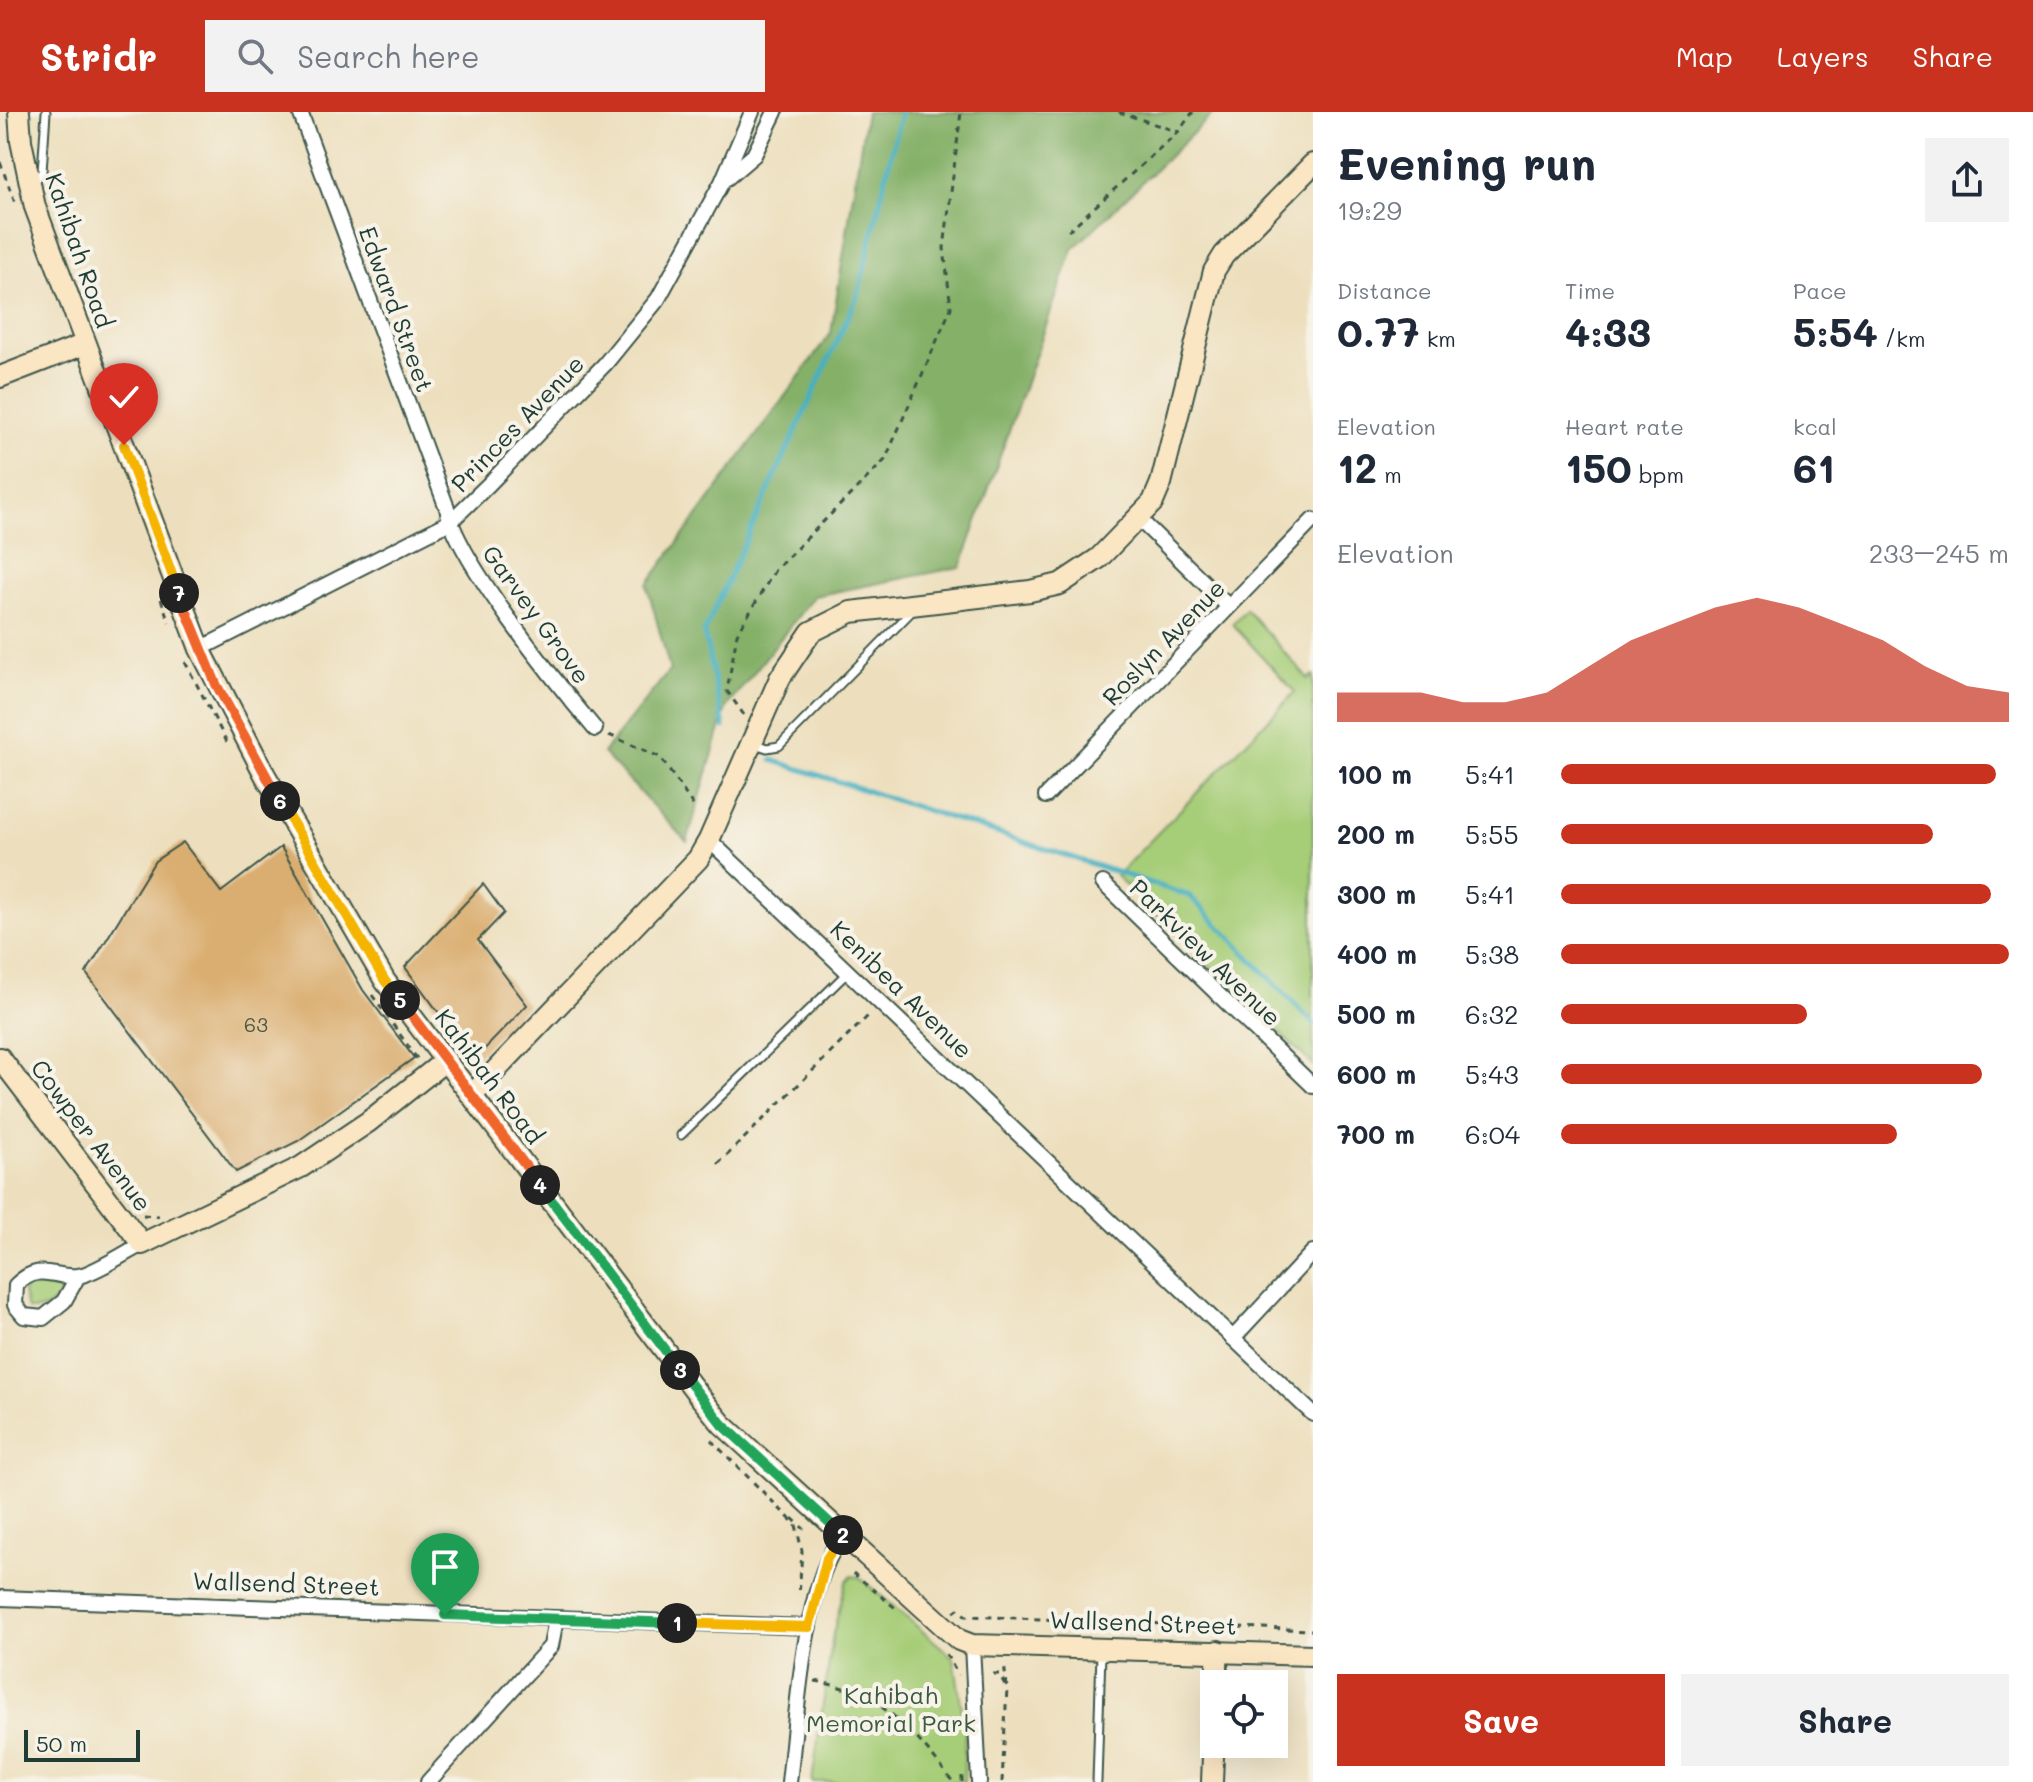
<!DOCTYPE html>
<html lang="en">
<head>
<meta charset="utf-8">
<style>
	:root { --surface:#fff; --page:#f2f2f3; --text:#1f2937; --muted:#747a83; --accent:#c8321e }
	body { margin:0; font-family:Mali,sans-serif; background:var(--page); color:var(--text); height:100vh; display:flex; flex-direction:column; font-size:30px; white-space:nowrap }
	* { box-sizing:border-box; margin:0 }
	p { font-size:26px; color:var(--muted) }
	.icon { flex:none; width:44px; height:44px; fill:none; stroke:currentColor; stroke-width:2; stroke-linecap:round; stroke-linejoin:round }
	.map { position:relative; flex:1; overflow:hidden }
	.drawer { display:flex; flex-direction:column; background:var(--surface); width:720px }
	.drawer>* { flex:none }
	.buttons { position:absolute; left:1200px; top:1558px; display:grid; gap:16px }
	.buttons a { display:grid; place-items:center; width:88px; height:88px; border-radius:0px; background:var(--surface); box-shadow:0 8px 32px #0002; font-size:40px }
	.scale { position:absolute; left:24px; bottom:20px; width:116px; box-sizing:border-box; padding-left:8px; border:4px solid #1f3d34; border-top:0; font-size:22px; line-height:28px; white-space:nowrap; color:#1f3d34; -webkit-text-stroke:6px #f7f3e8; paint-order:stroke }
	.pin { position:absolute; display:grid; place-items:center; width:68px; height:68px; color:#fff; margin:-82px -34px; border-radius:50% 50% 50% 0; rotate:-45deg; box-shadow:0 0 8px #0007 }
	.pin .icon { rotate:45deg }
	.km { position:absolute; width:40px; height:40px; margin:-20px; border-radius:50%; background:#222; color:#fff; font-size:22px; line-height:40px; text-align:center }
	.round { display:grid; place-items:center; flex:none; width:84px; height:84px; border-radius:0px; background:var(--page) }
	.overview { display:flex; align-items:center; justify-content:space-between; height:136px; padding:0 24px }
	h1 { font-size:44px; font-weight:700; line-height:60px }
	.stats { display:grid; grid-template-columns:repeat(3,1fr); gap:12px; height:136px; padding:8px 24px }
	.stats div { display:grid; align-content:center }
	.stats b { font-size:40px; font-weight:700 }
	.stats small { font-size:22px; font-weight:400 }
	.stats p { font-size:22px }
	.chart { height:224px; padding:16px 24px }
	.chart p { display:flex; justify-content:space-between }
	.chart svg { width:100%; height:144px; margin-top:8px; fill:var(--accent); opacity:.7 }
	.cta { display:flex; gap:16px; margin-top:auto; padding:16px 24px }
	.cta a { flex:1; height:92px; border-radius:0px; background:var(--accent); color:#fff; font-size:32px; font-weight:700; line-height:92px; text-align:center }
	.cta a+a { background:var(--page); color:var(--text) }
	ul { padding:0 24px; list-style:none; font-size:26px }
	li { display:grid; grid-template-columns:128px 96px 1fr; align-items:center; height:60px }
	li i { height:20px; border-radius:10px; background:var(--accent) }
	header { display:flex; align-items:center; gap:48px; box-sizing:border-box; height:112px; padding:0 40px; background:var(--accent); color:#fff }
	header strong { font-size:38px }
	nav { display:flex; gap:44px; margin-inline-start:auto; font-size:28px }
	.search { width:560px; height:72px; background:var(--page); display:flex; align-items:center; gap:20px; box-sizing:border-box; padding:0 28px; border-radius:0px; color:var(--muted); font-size:30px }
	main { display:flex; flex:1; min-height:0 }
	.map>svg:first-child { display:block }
</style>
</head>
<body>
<header>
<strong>Stridr</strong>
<div class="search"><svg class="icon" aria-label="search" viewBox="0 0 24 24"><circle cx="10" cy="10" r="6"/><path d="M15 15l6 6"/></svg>Search here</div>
<nav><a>Map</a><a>Layers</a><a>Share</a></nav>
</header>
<main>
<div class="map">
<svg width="1313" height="1670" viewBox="0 0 1313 1670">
	<rect width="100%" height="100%" fill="#f7f3e8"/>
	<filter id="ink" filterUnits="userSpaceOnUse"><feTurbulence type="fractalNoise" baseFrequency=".0125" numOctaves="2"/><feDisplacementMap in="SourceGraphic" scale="16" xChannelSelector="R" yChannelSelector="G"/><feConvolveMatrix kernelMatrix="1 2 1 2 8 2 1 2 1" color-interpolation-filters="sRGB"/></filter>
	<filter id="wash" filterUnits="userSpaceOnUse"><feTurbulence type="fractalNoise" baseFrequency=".006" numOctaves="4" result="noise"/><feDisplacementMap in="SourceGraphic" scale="32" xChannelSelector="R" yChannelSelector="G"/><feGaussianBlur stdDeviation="1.8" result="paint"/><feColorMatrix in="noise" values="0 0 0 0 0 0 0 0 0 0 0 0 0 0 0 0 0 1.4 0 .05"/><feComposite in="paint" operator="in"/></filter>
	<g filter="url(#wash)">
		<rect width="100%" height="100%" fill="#eddfbd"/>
		<g fill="#a6cd77" stroke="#628556" stroke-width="2">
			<polygon points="1246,497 1308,567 1313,563 1313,953 1116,764 1295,580 1232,512"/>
			<path d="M42,1167L68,1168C58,1186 50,1202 27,1197L23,1181L26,1174Z"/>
			<polygon points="851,1464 859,1465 954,1546 965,1618 964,1670 812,1670 833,1522 846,1470"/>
		</g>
		<polygon fill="#84b068" stroke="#52764e" stroke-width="2" points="866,0 1215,0 1073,137 961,455 814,484 726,596 687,730 603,641 670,558 647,473 831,221"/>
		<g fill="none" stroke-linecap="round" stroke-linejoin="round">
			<g stroke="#44b0c1" stroke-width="5">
				<polyline points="724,615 704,520 858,183 901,0"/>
				<polyline points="772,648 1190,784 1313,911"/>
			</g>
		</g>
		<g id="blocks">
			<g fill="#daae71">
				<polygon points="183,730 221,780 281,735 363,878 414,946 298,1029 236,1060 86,861 155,749"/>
				<polygon points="483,772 504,801 478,828 527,893 477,945 471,944 405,855"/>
			</g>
		</g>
	</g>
	<g filter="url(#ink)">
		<use href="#blocks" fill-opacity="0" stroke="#3e5549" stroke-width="2"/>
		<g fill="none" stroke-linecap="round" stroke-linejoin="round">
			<defs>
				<g id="lane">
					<polyline points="34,71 42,60 46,0"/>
					<polyline points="755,632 767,636 779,634 913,498"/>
					<polyline points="681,1023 847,861"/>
					<polyline points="1097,1670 1101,1540"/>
				</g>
				<g id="street">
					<path d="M300,0L447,396C456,447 558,573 595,617"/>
					<polyline points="727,66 754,43 775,0"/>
					<polyline points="1138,406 1228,494"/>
					<polyline points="200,537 450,410 489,372 605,252 658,187 722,70 752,0"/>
					<polyline points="1046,684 1313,408"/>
					<polyline points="709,728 1313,1302"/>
					<polyline points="1103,771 1313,974"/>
					<path d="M78,1164L64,1189L43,1206L24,1204L15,1193L16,1173C41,1149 53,1167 78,1164C93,1162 127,1140 142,1132"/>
					<polyline points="1233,1226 1313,1140"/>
					<polyline points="0,1486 809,1515"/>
					<polyline points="972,1533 979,1670"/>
					<polyline points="428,1670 551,1534 556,1507"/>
					<path d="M789,1670C797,1606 803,1471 843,1423"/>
				</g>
				<g id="secondary">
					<polyline points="19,0 21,29 35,95 200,537 265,663 385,869 700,1285 722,1312 959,1528 972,1533 1313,1543"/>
					<polyline points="0,265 85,232"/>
					<polyline points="0,946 142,1132 301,1055 368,1010 446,948"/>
					<polyline points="472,983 698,747 709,728 780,566 811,520 851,500 1030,479 1060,472 1099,446 1153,390 1161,371 1214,159 1224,143 1313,52"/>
					<polyline points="1216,1572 1218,1539"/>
					<polyline points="1212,1670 1214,1619"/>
				</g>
			</defs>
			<use href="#lane" stroke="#3e5549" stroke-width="11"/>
			<use href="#street" stroke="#3e5549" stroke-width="18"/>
			<use href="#secondary" stroke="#3e5549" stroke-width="24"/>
			<g stroke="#3e5549" stroke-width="3" stroke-dasharray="6 6" stroke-linecap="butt">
				<polyline points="1119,0 1178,20"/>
				<polyline points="0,50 15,91"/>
				<polyline points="1068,119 1178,20 1193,0"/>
				<polyline points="161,487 169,510"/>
				<polyline points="185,550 228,632"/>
				<polyline points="744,603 727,579 737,522 775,458 885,348 951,196 944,136 961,0"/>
				<polyline points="609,623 660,645 695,696"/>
				<polyline points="372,883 418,948"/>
				<polyline points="718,1052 871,901"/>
				<polyline points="143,1103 159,1104"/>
				<polyline points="711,1328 796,1413 802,1439 799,1484"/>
				<polyline points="792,1406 804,1417"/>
				<polyline points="853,1461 899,1499"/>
				<polyline points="954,1500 958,1497 966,1504 1313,1518"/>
				<polyline points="946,1542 958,1563"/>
				<polyline points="993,1562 999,1562 1007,1576 1004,1551"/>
				<path d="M815,1569C883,1581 913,1619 953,1670"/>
				<polyline points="962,1670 962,1658"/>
				<polyline points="1002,1670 1007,1576"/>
			</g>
			<use href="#lane" stroke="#fff" stroke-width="7"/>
			<use href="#street" stroke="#fff" stroke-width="14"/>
			<use href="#secondary" stroke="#fbe6c4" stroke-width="20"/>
		</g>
	</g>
	<g fill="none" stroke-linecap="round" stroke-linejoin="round" filter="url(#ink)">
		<defs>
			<polyline id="split-1" points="445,1503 677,1511"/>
			<polyline id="split-2" points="677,1511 809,1515 827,1446 843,1423"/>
			<polyline id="split-3" points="680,1258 722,1312 843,1423"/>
			<polyline id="split-4" points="540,1073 680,1258"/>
			<polyline id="split-5" points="400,888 540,1073"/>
			<polyline id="split-6" points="280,689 385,869 400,888"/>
			<polyline id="split-7" points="179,481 216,572 280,689"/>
			<polyline id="split-8" points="124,333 179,481"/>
		</defs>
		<use href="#split-1" stroke="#fff" stroke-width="16"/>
		<use href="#split-2" stroke="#fff" stroke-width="16"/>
		<use href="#split-3" stroke="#fff" stroke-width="16"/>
		<use href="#split-4" stroke="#fff" stroke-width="16"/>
		<use href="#split-5" stroke="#fff" stroke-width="16"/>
		<use href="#split-6" stroke="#fff" stroke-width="16"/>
		<use href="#split-7" stroke="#fff" stroke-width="16"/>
		<use href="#split-8" stroke="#fff" stroke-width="16"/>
		<use href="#split-1" stroke="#22a559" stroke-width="10"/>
		<use href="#split-2" stroke="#f5b400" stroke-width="10"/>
		<use href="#split-3" stroke="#22a559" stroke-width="10"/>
		<use href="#split-4" stroke="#22a559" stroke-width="10"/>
		<use href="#split-5" stroke="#f0652b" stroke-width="10"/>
		<use href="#split-6" stroke="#f5b400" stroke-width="10"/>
		<use href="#split-7" stroke="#f0652b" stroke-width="10"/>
		<use href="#split-8" stroke="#f5b400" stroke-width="10"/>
	</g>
	<g text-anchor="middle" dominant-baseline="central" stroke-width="8" stroke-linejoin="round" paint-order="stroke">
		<g font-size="20" fill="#4e5943">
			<text x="256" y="912">63</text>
		</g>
		<g font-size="24" fill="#1f3d34" stroke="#f7f3e8">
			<text transform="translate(80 138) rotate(71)">Kahibah Road</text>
			<text transform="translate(397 197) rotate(70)">Edward Street</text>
			<text transform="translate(517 311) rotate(-46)">Princes Avenue</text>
			<text transform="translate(537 502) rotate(54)">Garvey Grove</text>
			<text transform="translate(1163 530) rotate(-46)">Roslyn Avenue</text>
			<text transform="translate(1206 840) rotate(44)">Parkview Avenue</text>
			<text transform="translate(902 877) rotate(44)">Kenibea Avenue</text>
			<text transform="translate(490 964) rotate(53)">Kahibah Road</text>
			<text transform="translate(92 1023) rotate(53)">Cowper Avenue</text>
			<text transform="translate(286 1471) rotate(2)">Wallsend Street</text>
			<text transform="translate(1143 1510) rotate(2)">Wallsend Street</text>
		</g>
		<g font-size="24" fill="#3a5a41" stroke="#f7f3e8">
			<text x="891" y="1582">Kahibah<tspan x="891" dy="28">Memorial Park</tspan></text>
		</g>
	</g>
</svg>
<div class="buttons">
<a><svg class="icon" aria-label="locate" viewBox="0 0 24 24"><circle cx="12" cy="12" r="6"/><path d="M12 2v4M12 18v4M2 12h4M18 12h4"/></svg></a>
</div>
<div class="scale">50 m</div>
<div class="pin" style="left:445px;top:1503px;background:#1e9e55"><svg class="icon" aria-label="arrive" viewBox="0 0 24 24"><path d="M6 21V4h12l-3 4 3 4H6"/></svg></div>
<div class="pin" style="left:124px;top:333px;background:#d93025"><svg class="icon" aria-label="check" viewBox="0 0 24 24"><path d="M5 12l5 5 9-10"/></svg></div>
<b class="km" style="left:677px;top:1511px">1</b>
<b class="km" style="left:843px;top:1423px">2</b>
<b class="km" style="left:680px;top:1258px">3</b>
<b class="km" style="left:540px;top:1073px">4</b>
<b class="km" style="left:400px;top:888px">5</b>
<b class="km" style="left:280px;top:689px">6</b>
<b class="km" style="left:179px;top:481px">7</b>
</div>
<section class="drawer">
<div class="overview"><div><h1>Evening run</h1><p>19:29</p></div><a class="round"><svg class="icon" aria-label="share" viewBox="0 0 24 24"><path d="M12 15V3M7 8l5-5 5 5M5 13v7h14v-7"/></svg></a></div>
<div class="stats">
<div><p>Distance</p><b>0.77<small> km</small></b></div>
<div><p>Time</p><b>4:33</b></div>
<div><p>Pace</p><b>5:54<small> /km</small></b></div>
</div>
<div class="stats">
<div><p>Elevation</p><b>12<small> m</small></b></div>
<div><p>Heart rate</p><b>150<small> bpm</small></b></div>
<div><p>kcal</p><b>61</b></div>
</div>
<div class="chart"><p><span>Elevation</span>233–245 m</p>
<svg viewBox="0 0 160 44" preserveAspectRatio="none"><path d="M0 44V35L10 35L20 35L30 38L40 38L50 35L60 27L70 19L80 14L90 9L100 6L110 9L120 14L130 19L140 27L150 33L160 35V44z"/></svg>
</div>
<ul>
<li><b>100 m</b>5:41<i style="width:97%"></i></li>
<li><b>200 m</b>5:55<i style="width:83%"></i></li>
<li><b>300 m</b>5:41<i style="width:96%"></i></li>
<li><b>400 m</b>5:38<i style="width:100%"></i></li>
<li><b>500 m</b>6:32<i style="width:55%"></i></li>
<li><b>600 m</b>5:43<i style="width:94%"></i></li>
<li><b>700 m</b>6:04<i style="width:75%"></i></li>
</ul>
<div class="cta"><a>Save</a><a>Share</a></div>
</section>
</main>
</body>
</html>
